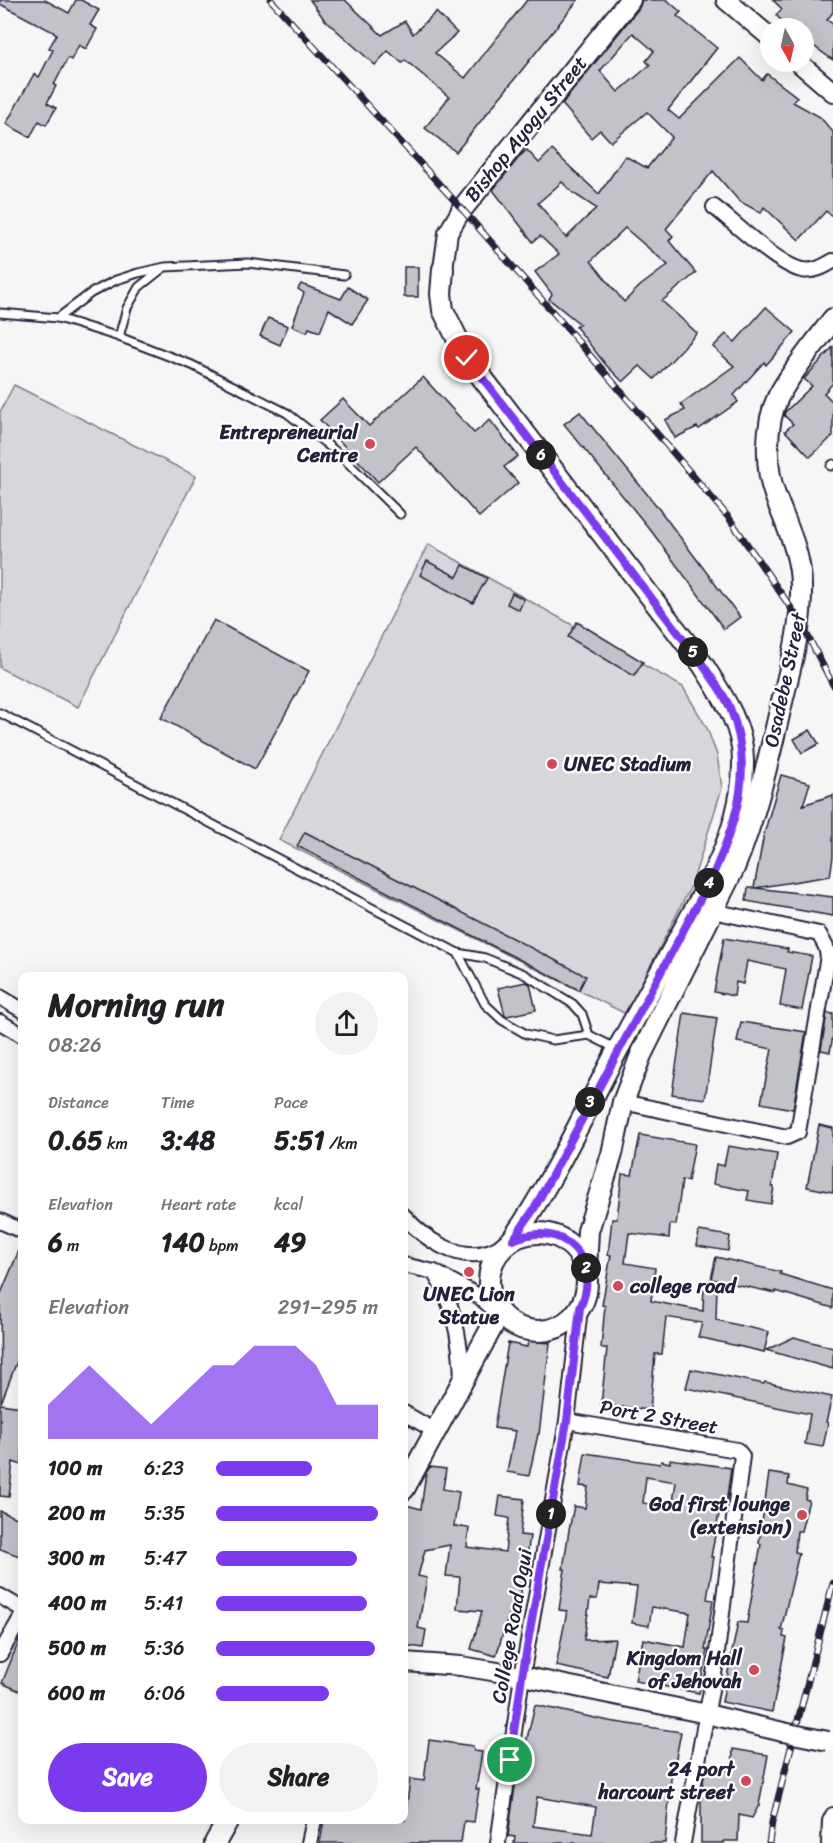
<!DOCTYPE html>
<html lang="en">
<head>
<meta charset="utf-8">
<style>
	:root { --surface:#fff; --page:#f2f2f2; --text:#202124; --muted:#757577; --accent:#7c3aed }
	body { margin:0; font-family:Sriracha,sans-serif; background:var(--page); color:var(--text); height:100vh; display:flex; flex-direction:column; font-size:22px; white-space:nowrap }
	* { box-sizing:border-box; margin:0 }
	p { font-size:20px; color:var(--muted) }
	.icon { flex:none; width:33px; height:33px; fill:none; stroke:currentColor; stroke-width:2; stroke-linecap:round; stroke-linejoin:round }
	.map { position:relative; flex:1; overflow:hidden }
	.panel { position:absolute; left:18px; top:972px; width:390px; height:852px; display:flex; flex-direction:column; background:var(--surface); border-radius:12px; box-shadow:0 6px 24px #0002 }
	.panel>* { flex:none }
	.needle { width:39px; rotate:172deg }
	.tools { position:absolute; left:760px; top:18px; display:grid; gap:12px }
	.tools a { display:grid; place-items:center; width:54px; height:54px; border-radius:50%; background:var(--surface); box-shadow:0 6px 24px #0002; font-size:30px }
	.pin { position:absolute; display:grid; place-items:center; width:51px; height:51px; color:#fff; margin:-26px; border:3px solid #fff; border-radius:50%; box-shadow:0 2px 6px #0007 }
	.km { position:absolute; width:30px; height:30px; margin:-15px; border-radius:50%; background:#222; color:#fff; font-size:16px; line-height:30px; text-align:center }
	.round { display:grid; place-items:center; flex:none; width:63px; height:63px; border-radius:32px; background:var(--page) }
	.headline { display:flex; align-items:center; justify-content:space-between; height:102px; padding:0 30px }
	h1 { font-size:33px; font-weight:700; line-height:45px }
	.stats { display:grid; grid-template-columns:repeat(3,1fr); gap:9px; height:102px; padding:6px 30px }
	.stats div { display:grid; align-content:center }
	.stats b { font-size:26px; font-weight:700 }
	.stats small { font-size:16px; font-weight:400 }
	.stats p { font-size:16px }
	.chart { height:168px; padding:12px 30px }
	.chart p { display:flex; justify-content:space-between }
	.chart svg { width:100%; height:108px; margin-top:6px; fill:var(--accent); opacity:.7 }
	.button { display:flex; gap:12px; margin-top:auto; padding:12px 30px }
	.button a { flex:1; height:69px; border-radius:36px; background:var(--accent); color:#fff; font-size:24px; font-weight:700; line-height:69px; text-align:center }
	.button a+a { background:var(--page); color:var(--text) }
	ul { padding:0 30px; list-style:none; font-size:20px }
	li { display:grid; grid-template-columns:96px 72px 1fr; align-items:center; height:45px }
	li i { height:15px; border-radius:8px; background:var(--accent) }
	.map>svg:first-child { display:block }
</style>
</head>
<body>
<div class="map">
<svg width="833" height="1843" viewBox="0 0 833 1843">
	<rect width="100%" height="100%" fill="#f6f6f7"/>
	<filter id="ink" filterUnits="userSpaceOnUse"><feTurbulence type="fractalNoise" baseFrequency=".0167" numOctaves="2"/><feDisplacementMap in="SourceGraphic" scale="12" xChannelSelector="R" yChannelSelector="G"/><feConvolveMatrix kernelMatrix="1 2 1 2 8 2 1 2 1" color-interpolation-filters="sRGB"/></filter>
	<g filter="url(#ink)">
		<g fill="#d7d7db" stroke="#7c7c8b" stroke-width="1.5">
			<polygon points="14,385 196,476 78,707 0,668 0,412"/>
			<polygon points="428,544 683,687 707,728 717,755 722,788 692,884 626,1014 279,840"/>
		</g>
		<g fill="#c2c2c9" stroke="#22223b" stroke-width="1.5" fill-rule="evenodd">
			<polygon points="0,0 45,0 69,13 76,0 81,0 99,10 90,25 97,29 86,49 79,45 71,60 68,58 54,85 56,86 47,103 56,108 46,125 39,121 30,137 6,124 34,74 39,77 53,50 49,48 57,34 0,4"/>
			<polygon points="310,0 345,0 382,35 405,21 413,34 436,12 457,33 435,53 465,78 527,0 578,0 456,152 425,128 449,97 405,60 402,63 388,51 375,65 324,19"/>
			<path d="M642,0H667L681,12L677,16L717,48L668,110L679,119L740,58L762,80L767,74L797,97L793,102L820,117L833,132V217L826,211L799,240L764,207L761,213L739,201L713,171L666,229L673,236L669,241L696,273L662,301L697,333L654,379L640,366L623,382L606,365L576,327L580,324L549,299L552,294L535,272L559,254L540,236L533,242L493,190L520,156L527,150L539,163L552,150L599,194L625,156L647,168L672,137L647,112L611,142L600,130L591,138L562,104L639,8ZM633,33L654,51L646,61L650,65L618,92L600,71ZM562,182L573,193L596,208L566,238L538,203ZM625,228L668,265L640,286L624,302L591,261Z"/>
			<polygon points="773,0 833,0 833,12 827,20 833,24 833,60 804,39 804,28 789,28 776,15 782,9"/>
			<rect x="404" y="267" width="14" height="30"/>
			<polygon points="301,284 341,299 348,287 368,300 352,324 329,309 320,332 309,328 307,332 292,326 304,293 298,289"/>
			<polygon points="766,307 795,332 766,365 764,362 734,395 738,402 699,429 697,427 675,438 665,420 685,410 681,404 734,366 713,347 726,334 735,342"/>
			<polygon points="268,318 288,326 280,345 260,336"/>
			<polygon points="833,347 833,383 824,393 833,402 833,436 810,457 785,431 793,424 784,415 785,412 812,386 804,379"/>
			<polygon points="423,377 474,433 490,420 518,456 504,467 518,483 479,517 416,447 378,482 320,420 343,399 369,426"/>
			<polygon points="580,412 656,505 740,617 724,629 652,532 564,424"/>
			<polygon points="427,561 457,577 463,565 487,578 473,603 420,575"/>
			<polygon points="512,593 524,599 519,610 507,604"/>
			<polygon points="214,620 309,671 255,769 161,718"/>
			<polygon points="577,622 643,662 634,676 568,637"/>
			<polygon points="810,730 819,744 802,753 794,739"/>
			<polygon points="781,775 810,783 803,805 833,795 833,857 830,876 755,888 833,897 833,916 746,901 748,888 754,888 764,834"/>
			<polygon points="305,832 586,976 579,990 297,846"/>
			<polygon points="724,938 788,949 787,952 812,956 802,1010 780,1006 786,969 747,961 743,984 736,982 734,996 714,992"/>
			<polygon points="526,982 530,984 536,1010 507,1016 505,1015 498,988"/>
			<polygon points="684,1013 717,1018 705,1099 672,1094"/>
			<polygon points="827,1013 833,1014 833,1036 830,1052 821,1050"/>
			<polygon points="741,1022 806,1032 793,1109 761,1103 772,1049 737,1042"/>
			<polygon points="819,1125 833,1128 833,1192 807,1187"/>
			<polygon points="640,1135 695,1144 688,1181 682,1180 676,1225 670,1224 669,1238 629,1233 625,1263 655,1268 651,1301 703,1311 704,1284 717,1285 716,1320 769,1332 764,1352 698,1337 702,1323 666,1317 662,1354 655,1354 650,1410 601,1405 607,1348 601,1348 605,1306 602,1305 611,1255 608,1255 612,1219 617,1219 622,1174 632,1175"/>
			<polygon points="728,1146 777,1154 772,1187 774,1187 771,1204 747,1200 749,1191 713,1184 716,1164 724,1166"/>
			<polygon points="699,1231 730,1236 728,1251 697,1246"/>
			<polygon points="22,1243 22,1348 1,1403 0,1296"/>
			<polygon points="716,1257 781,1272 780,1274 833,1290 833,1308 776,1291 776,1293 711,1279"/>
			<polygon points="794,1337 833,1348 833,1369 766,1350"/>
			<polygon points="528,1341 550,1343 539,1434 538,1434 529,1476 507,1472 515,1431 494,1428 508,1343 527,1347"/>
			<polygon points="691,1369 764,1384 765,1382 832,1397 826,1422 828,1423 823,1447 805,1444 810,1414 686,1388"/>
			<polygon points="0,1404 22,1407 22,1465 13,1462 9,1497 0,1496"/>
			<path d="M585,1453L660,1464L661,1461L670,1463V1459L731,1468L726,1504L721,1503L711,1557H714L707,1599L713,1600L705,1650H707L699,1693L635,1681L643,1639L685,1647L690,1613L652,1607L649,1626L632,1623L637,1587L599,1584L597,1599H590L584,1640L615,1639L608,1677L556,1666L567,1611L559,1610L565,1569H563L569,1530L574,1506L585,1508L588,1487L580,1486ZM646,1477L676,1482L672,1508L643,1503Z"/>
			<polygon points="430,1467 446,1469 443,1489 459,1492 454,1526 469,1528 467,1547 505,1552 509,1518 497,1516 500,1496 524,1499 520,1535 530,1536 525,1571 523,1571 519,1615 509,1614 496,1656 471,1649 482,1611 457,1609 460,1577 446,1576 450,1545 425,1550 418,1576 427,1578 418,1628 426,1630 423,1648 404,1645 404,1514 406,1505 421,1509 426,1473"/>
			<polygon points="769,1473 789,1476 788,1485 807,1490 805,1499 809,1500 801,1531 797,1531 795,1552 799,1553 781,1630 784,1631 783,1637 787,1638 772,1712 722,1702 738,1622 747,1623 761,1544 759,1543"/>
			<polygon points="0,1511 22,1520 22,1557 0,1549"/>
			<polygon points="22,1633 22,1692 2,1683"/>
			<path d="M535,1705L609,1721L681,1732L674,1768H672L665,1843H514L515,1837L508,1836L520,1751H524ZM537,1797L596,1807L592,1834L533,1826Z"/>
			<polygon points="429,1740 473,1746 474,1751 482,1752 476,1789 479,1789 474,1822 464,1821 461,1843 320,1843 324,1820 405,1820 410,1779 424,1781"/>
			<polygon points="733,1749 768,1755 759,1805 752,1818 739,1815 738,1841 724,1841 724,1843 701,1843 701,1792 706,1767 732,1771"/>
		</g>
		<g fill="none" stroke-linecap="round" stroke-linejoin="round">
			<defs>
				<g id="service">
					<polyline points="0,313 58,318 119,337 192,365 287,413 339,454 400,514"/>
					<polyline points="58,318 91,293 116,280 138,273 165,267 248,263 344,275"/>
					<polyline points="119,337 127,308 139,287 163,268"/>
					<polyline points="831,466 833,464"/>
					<polyline points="0,713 458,953 485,958 524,974 552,991 573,1004 582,1014 589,1035"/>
					<polyline points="458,953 485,1004 502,1020 526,1034 553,1040 589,1035 617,1049"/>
				</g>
				<g id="minor">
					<path d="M714,207C735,223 778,265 802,270C814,272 823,267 833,261"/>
					<polyline points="0,997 22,1010"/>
					<polyline points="0,1022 22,1035"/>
					<polyline points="623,1102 787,1137 798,1132 828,956 826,947 819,934 713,911"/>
					<path d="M404,1216C424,1239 459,1263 491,1251C498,1248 506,1243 512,1240"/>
					<polyline points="0,1221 22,1231"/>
					<polyline points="404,1265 434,1272 480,1297 499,1314"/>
					<path d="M434,1272C455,1305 461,1342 462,1379"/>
					<polyline points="404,1413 435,1431"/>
					<polyline points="567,1421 737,1450 742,1456 715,1668 683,1843"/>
					<polyline points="0,1596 22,1609"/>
					<polyline points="0,1654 22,1616"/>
					<polyline points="309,1843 314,1820"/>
					<polyline points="498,1843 522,1676 567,1421 580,1308"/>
					<polyline points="829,1843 830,1821 833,1815"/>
				</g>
				<g id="tertiary">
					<polyline points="726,0 771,38"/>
					<polyline points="798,62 833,92"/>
					<polyline points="443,269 448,233 462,209"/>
					<polyline points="404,1662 461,1666 522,1676 707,1714 783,1732"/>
				</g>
				<g id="secondary">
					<polyline points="462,209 630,0"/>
					<path d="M443,269L441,294L443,310L467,358L703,665C721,694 743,724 743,760C744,825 710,882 679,938C659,975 638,1012 618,1049C584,1113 554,1180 512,1240"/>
					<circle cx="538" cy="1282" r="49"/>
					<path d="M586,1268L588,1231L612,1154L623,1102L641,1055L734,868C756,815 769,758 782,702C791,664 802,626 801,586C801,553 786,525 775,495C765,468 765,424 778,397C792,370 815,344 833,319"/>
					<polyline points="404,1489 499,1314"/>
					<polyline points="215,1843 228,1820"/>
				</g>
			</defs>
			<use href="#service" stroke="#22223b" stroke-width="11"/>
			<use href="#minor" stroke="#22223b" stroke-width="18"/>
			<use href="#tertiary" stroke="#22223b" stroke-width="22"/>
			<use href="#secondary" stroke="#22223b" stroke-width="24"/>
			<use href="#service" stroke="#fff" stroke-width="7"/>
			<use href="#minor" stroke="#fff" stroke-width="14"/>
			<use href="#tertiary" stroke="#fff" stroke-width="18"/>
			<use href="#secondary" stroke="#fff" stroke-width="20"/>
			<defs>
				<g id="rail">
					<polyline points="271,0 462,209 565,326 729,518 800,621 833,685"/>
					<polyline points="769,1843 772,1822 833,1583"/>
				</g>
			</defs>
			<use href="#rail" stroke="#22223b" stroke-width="7"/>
			<use href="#rail" stroke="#fff" stroke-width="4.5" stroke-dasharray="14" stroke-linecap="butt"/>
			<defs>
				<polyline id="tertiary-bridge" points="783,1732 828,1741"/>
			</defs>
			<use href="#tertiary-bridge" stroke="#22223b" stroke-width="22" stroke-linecap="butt"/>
			<use href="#tertiary-bridge" stroke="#fff" stroke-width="18"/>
		</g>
	</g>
	<g fill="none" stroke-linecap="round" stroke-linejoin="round" filter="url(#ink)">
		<defs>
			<path id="route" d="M467,358L703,665C712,679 724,693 730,708C755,768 737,820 712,877L534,1209L513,1240C562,1218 603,1259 580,1308L567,1421L522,1676L510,1760"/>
		</defs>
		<use href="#route" stroke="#fff" stroke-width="12"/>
		<use href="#route" stroke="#7c3aed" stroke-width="8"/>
	</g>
	<g fill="#d1495b" stroke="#fff" stroke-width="2">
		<circle cx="370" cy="444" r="6"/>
		<circle cx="552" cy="764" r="6"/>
		<circle cx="469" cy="1272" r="6"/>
		<circle cx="618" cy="1286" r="6"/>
		<circle cx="802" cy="1515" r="6"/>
		<circle cx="754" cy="1670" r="6"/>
		<circle cx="746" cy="1781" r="6"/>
	</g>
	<g text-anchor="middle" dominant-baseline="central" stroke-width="4.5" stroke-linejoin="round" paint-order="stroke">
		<g font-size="20" fill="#22223b" stroke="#fff">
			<text transform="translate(526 129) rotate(-51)">Bishop Ayogu Street</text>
			<text transform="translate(785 680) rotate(-78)">Osadebe Street</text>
			<text transform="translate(659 1417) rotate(10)">Port 2 Street</text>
			<text transform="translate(512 1626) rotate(-80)">College Road Ogui</text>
		</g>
		<g font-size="20" font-weight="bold" fill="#22223b" stroke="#fff" text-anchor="end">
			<text x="358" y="432">Entrepreneurial<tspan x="358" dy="23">Centre</tspan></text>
			<text x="564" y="764" text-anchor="start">UNEC Stadium</text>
			<text x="630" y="1286" text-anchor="start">college road</text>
			<text x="469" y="1294" text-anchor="middle">UNEC Lion<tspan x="469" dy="23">Statue</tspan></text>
			<text x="790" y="1504">God first lounge<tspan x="790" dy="23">(extension)</tspan></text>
			<text x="742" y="1658">Kingdom Hall<tspan x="742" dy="23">of Jehovah</tspan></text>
			<text x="734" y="1769">24 port<tspan x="734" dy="23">harcourt street</tspan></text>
		</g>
	</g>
</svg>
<div class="tools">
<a><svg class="needle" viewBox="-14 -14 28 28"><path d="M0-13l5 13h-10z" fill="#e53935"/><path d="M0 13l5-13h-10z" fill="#757577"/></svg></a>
</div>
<div class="pin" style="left:510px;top:1760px;background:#1e9e55"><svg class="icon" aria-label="arrive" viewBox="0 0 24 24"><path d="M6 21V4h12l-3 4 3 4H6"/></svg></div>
<div class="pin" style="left:467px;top:358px;background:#d93025"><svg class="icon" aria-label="check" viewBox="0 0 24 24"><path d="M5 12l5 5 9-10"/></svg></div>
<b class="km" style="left:551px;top:1514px">1</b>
<b class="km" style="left:586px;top:1268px">2</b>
<b class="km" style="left:590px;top:1102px">3</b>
<b class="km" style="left:709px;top:883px">4</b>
<b class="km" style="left:693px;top:652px">5</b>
<b class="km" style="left:541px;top:455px">6</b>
<section class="panel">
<div class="headline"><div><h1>Morning run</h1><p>08:26</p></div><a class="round"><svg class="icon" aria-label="share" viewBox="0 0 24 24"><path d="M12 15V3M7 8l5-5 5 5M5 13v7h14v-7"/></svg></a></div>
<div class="stats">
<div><p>Distance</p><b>0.65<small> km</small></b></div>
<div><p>Time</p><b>3:48</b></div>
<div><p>Pace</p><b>5:51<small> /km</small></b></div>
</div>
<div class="stats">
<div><p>Elevation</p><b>6<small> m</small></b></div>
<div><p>Heart rate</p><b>140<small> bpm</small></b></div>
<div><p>kcal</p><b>49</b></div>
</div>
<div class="chart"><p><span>Elevation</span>291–295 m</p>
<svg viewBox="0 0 160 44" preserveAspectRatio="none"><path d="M0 44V30L10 22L20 14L30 22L40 30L50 38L60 30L70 22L80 14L90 14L100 6L110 6L120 6L130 14L140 30L150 30L160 30V44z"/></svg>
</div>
<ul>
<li><b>100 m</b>6:23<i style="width:59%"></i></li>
<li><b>200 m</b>5:35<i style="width:100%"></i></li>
<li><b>300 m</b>5:47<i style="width:87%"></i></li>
<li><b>400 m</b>5:41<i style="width:93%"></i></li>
<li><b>500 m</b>5:36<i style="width:98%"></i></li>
<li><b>600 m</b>6:06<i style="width:70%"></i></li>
</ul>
<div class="button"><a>Save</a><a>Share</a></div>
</section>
</div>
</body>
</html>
